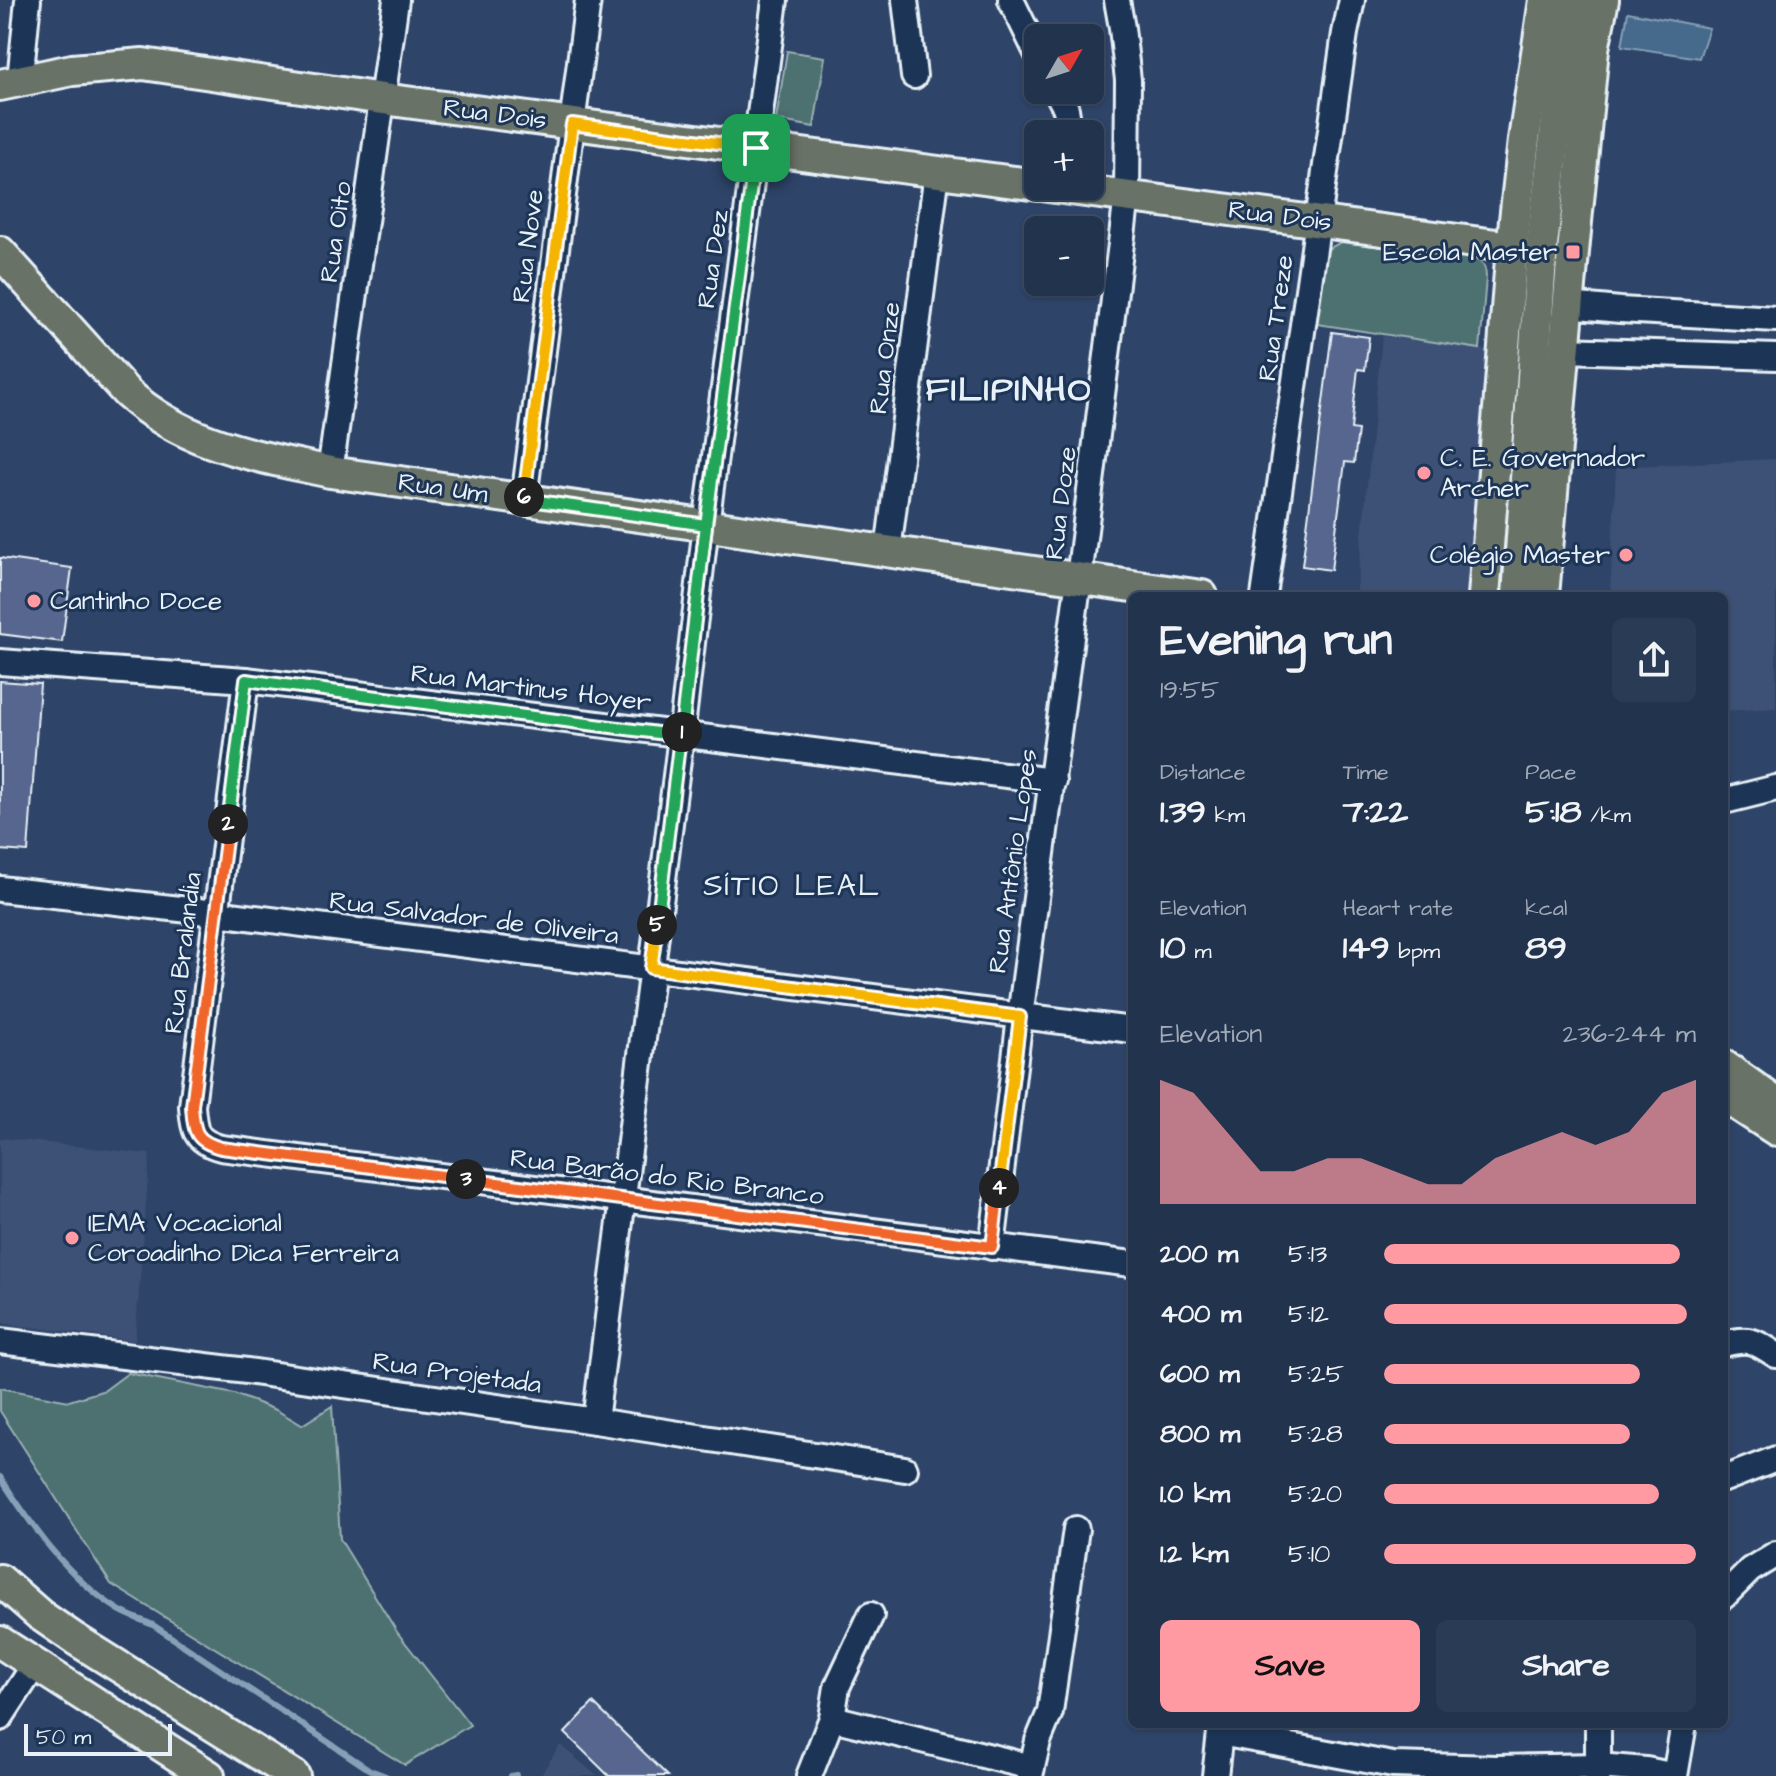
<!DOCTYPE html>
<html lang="en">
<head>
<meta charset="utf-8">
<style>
	:root { --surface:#22334e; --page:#2a3b55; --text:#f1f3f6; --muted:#a2aab6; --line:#3f4e66; --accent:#ff9aa2 }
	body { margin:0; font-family:"Architects Daughter",sans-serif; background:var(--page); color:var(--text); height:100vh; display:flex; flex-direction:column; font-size:30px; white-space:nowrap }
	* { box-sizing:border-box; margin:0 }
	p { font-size:26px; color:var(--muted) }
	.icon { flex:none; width:44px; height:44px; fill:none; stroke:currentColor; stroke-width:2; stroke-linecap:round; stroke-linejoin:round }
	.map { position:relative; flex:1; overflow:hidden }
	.sheet { position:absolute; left:1128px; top:592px; width:600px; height:1136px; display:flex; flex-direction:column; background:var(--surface); border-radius:12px; box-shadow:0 2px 6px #0004,0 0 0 2px var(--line) }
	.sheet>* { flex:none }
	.needle { width:52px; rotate:51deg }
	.buttons { position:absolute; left:1024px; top:24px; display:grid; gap:16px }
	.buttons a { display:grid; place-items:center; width:80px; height:80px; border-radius:12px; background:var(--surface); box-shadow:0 2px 6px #0004,0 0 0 2px var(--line); font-size:40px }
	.scale { position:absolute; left:24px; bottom:20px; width:148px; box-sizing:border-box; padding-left:8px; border:4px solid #e8f1f8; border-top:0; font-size:22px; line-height:28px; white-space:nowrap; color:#e8f1f8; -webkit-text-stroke:6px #1d3557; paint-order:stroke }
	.pin { position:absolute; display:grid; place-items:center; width:68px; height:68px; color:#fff; margin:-34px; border-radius:16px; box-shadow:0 4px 12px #0006 }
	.km { position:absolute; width:40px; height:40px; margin:-20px; border-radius:50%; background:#222; color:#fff; font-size:22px; line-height:40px; text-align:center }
	.round { display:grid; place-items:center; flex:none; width:84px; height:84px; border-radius:12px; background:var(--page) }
	.headline { display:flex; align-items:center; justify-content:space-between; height:136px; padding:0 32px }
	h1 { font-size:44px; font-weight:800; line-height:60px }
	.stats { display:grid; grid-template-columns:repeat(3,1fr); gap:12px; height:136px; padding:8px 32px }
	.stats div { display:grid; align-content:center }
	.stats b { font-size:34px; font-weight:800 }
	.stats small { font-size:22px; font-weight:400 }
	.stats p { font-size:22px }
	.chart { height:224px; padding:16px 32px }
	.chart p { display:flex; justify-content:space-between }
	.chart svg { width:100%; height:144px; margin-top:8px; fill:var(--accent); opacity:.7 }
	.action { display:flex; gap:16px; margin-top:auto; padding:16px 32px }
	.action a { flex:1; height:92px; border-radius:12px; background:var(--accent); color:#111; font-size:32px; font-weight:800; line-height:92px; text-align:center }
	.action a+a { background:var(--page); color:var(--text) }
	ul { padding:0 32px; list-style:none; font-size:26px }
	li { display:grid; grid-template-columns:128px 96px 1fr; align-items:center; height:60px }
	li i { height:20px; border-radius:10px; background:var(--accent) }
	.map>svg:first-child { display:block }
</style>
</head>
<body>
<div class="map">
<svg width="1776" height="1776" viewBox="0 0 1776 1776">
	<rect width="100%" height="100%" fill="#2e4468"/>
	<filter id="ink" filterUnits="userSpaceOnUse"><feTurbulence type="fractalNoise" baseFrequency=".0125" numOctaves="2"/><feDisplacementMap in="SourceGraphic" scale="16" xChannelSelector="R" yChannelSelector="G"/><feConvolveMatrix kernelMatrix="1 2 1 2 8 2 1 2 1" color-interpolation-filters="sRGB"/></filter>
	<g filter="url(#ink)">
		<g fill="#3d5176">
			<polygon points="1382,336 1490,350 1469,596 1356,596"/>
			<polygon points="1776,459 1776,708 1724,711 1724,596 1610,596 1616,467"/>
			<polygon points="0,1138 150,1154 135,1341 0,1323"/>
			<polygon points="560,1745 597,1776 540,1776"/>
		</g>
		<g fill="#4d7071" stroke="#9ab0b4" stroke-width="2">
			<polygon points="787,51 825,57 814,127 776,120"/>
			<path d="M1341,242L1475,258C1484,263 1486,268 1486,278L1480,349L1317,324L1324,258L1328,249Z"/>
			<polygon points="128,1373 234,1394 276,1410 302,1425 332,1406 340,1539 397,1632 470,1725 405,1765 111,1584 0,1411 0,1388 69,1401 105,1390"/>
		</g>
		<polygon fill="#456b8c" stroke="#86a1b7" stroke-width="2" points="1628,12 1709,28 1699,58 1622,46"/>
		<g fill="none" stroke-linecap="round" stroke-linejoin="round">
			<g stroke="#86a1b7" stroke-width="6">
				<path d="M0,1477C32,1526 67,1578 119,1610C129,1616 142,1620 153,1625L370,1770L386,1776"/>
				<polyline points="511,1776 516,1775"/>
			</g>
		</g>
		<g fill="#56668e" stroke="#e8f1f8" stroke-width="2">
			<polygon points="1332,332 1369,337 1365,370 1358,369 1351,429 1358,430 1354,463 1345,462 1331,570 1302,566"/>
			<polygon points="0,558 72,568 62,642 0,634"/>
			<polygon points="0,681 40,684 28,852 0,850"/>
			<polygon points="593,1703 668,1776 609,1776 565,1733"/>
		</g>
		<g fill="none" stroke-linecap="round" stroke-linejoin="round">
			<defs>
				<g id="minor">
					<polyline points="905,0 914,76"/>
					<polyline points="1011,0 1038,55"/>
					<polyline points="20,81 28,0"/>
					<polyline points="1056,90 1066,109 1070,134"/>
					<polyline points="1568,305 1620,310 1776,319"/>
					<polyline points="1564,350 1776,357"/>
					<polyline points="330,472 396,0"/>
					<polyline points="524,499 588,0"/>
					<polyline points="888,551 937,172"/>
					<polyline points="1264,596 1345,33 1352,0"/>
					<polyline points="0,662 246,680 1053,781"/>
					<path d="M246,680L192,1106C194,1131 195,1141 221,1148L1132,1264"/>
					<polyline points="1724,801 1776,788"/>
					<polyline points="0,889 216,913 1132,1030"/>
					<polyline points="992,1247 1020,1017 1079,578 1127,196 1128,80 1122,28 1117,0"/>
					<polyline points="0,1341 247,1371 595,1421 905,1469"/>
					<path d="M1724,1344C1749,1337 1755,1341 1776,1355"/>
					<polyline points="595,1421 681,736 706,525 775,0"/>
					<polyline points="1724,1479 1776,1459"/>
					<polyline points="1724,1596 1750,1570 1776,1554"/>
					<polyline points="0,1718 34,1666"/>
					<polyline points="832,1718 1032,1767"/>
					<polyline points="1220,1733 1393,1765 1496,1768 1598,1766 1646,1770 1675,1776"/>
					<polyline points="809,1776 832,1718 837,1687 871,1615"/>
					<polyline points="1030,1776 1038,1741 1050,1712 1076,1529"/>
					<polyline points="1215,1776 1221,1724"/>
					<polyline points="1598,1776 1598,1724"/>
					<polyline points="1675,1776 1684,1724"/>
				</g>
				<g id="major">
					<polyline points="0,85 72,70 143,64 383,99 1038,185"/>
					<polyline points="1047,186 1512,247"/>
					<path d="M0,252L127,393C187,446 254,455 330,472L1202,596"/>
					<polyline points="1484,596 1512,247 1524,140 1545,0"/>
					<polyline points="1518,596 1542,245 1567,36 1574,0"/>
					<polyline points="1543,596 1573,252 1593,49 1603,0"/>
					<polyline points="1724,1066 1776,1103"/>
					<polyline points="1724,1096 1776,1130"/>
					<polyline points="0,1580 40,1615 75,1639 294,1776"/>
					<polyline points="0,1642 209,1776"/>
				</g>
			</defs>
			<use href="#minor" stroke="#e8f1f8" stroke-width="30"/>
			<use href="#major" stroke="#e8f1f8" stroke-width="36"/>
			<use href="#minor" stroke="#1d3557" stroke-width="24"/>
			<use href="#major" stroke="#697266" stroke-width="30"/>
		</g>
	</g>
	<g fill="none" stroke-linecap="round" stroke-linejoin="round" filter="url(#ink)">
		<defs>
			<polyline id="split-1" points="682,732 706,525 756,148"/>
			<polyline id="split-2" points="228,824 246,680 681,736 682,732"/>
			<path id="split-3" d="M228,824L192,1106C194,1132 195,1141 221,1148L466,1179"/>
			<polyline id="split-4" points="466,1179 992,1247 999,1188"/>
			<polyline id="split-5" points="657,925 651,968 1020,1017 999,1188"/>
			<polyline id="split-6" points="524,497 524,499 706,525 657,925"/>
			<polyline id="split-7" points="524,497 572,124 756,148"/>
		</defs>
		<use href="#split-1" stroke="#fff" stroke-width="16"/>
		<use href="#split-2" stroke="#fff" stroke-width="16"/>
		<use href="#split-3" stroke="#fff" stroke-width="16"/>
		<use href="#split-4" stroke="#fff" stroke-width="16"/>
		<use href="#split-5" stroke="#fff" stroke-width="16"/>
		<use href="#split-6" stroke="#fff" stroke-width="16"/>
		<use href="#split-7" stroke="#fff" stroke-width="16"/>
		<use href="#split-1" stroke="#22a559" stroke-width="10"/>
		<use href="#split-2" stroke="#22a559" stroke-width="10"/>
		<use href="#split-3" stroke="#f0652b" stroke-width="10"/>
		<use href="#split-4" stroke="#f0652b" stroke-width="10"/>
		<use href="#split-5" stroke="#f5b400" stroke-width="10"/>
		<use href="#split-6" stroke="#22a559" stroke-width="10"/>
		<use href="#split-7" stroke="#f5b400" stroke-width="10"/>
	</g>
	<g fill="#ff9aa2" stroke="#1d3557" stroke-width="3">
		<rect x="1565" y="244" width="16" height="16" rx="4"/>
		<circle cx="1424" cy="473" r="8"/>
		<circle cx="1626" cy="555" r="8"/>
		<circle cx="34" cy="601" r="8"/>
		<circle cx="72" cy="1238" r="8"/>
	</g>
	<g text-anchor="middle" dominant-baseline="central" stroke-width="6" stroke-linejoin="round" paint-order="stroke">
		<g font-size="26" fill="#e8f1f8" stroke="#1d3557">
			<text transform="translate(495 114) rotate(7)">Rua Dois</text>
			<text transform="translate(1280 216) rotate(7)">Rua Dois</text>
			<text transform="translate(336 232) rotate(-82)">Rua Oito</text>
			<text transform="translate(528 246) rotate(-83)">Rua Nove</text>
			<text transform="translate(713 259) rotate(-82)">Rua Dez</text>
			<text transform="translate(1276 318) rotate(-82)">Rua Treze</text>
			<text transform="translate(885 358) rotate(-83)">Rua Onze</text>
			<text transform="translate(443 488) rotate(8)">Rua Um</text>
			<text transform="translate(1061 503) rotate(-83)">Rua Doze</text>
			<text transform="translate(531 688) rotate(7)">Rua Martinus Hoyer</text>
			<text transform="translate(1013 861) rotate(-82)">Rua Antônio Lopes</text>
			<text transform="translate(474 918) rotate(7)">Rua Salvador de Oliveira</text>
			<text transform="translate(183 953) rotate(-83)">Rua Bralandia</text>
			<text transform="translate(667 1177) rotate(7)">Rua Barão do Rio Branco</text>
			<text transform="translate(457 1373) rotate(8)">Rua Projetada</text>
		</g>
		<g font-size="26" fill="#e8f1f8" stroke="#1d3557" text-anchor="start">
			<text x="1557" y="252" text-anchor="end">Escola Master</text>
			<text x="1440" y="458">C. E. Governador<tspan x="1440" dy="30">Archer</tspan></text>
			<text x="1610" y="555" text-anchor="end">Colégio Master</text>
			<text x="50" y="601">Cantinho Doce</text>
			<text x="88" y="1223">IEMA Vocacional<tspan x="88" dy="30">Coroadinho Dica Ferreira</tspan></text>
		</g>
		<g font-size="30" letter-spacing="2" fill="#e8f1f8" stroke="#1d3557">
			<text x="792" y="886">SÍTIO LEAL</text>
		</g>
		<g font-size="34" font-weight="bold" letter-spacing="2" fill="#e8f1f8" stroke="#1d3557">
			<text x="1009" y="390">FILIPINHO</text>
		</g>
	</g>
</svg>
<div class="buttons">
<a><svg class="needle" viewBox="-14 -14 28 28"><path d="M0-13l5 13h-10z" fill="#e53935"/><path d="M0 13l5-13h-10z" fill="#a2aab6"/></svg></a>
<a>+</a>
<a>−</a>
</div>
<div class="scale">50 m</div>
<div class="pin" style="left:756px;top:148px;background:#1e9e55"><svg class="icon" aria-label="arrive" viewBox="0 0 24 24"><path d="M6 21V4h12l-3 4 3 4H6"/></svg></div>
<b class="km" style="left:682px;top:732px">1</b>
<b class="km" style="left:228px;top:824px">2</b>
<b class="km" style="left:466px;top:1179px">3</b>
<b class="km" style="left:999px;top:1188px">4</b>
<b class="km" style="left:657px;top:925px">5</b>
<b class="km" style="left:524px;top:497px">6</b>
<section class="sheet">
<div class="headline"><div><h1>Evening run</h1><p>19:55</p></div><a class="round"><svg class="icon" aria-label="share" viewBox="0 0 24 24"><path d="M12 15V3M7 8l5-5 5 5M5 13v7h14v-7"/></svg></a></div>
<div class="stats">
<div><p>Distance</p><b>1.39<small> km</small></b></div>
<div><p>Time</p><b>7:22</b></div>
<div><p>Pace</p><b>5:18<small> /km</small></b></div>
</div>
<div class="stats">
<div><p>Elevation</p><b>10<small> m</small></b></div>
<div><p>Heart rate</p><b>149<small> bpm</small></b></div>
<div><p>kcal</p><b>89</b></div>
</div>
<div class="chart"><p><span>Elevation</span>236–244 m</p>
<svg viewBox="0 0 160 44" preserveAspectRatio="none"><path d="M0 44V6L10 10L20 22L30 34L40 34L50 30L60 30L70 34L80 38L90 38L100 30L110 26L120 22L130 26L140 22L150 10L160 6V44z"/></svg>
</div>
<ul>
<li><b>200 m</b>5:13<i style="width:95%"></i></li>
<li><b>400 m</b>5:12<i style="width:97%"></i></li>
<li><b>600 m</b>5:25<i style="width:82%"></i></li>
<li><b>800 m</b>5:28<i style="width:79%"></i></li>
<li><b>1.0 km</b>5:20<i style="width:88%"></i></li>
<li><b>1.2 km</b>5:10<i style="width:100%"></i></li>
</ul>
<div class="action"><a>Save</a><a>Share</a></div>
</section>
</div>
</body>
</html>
